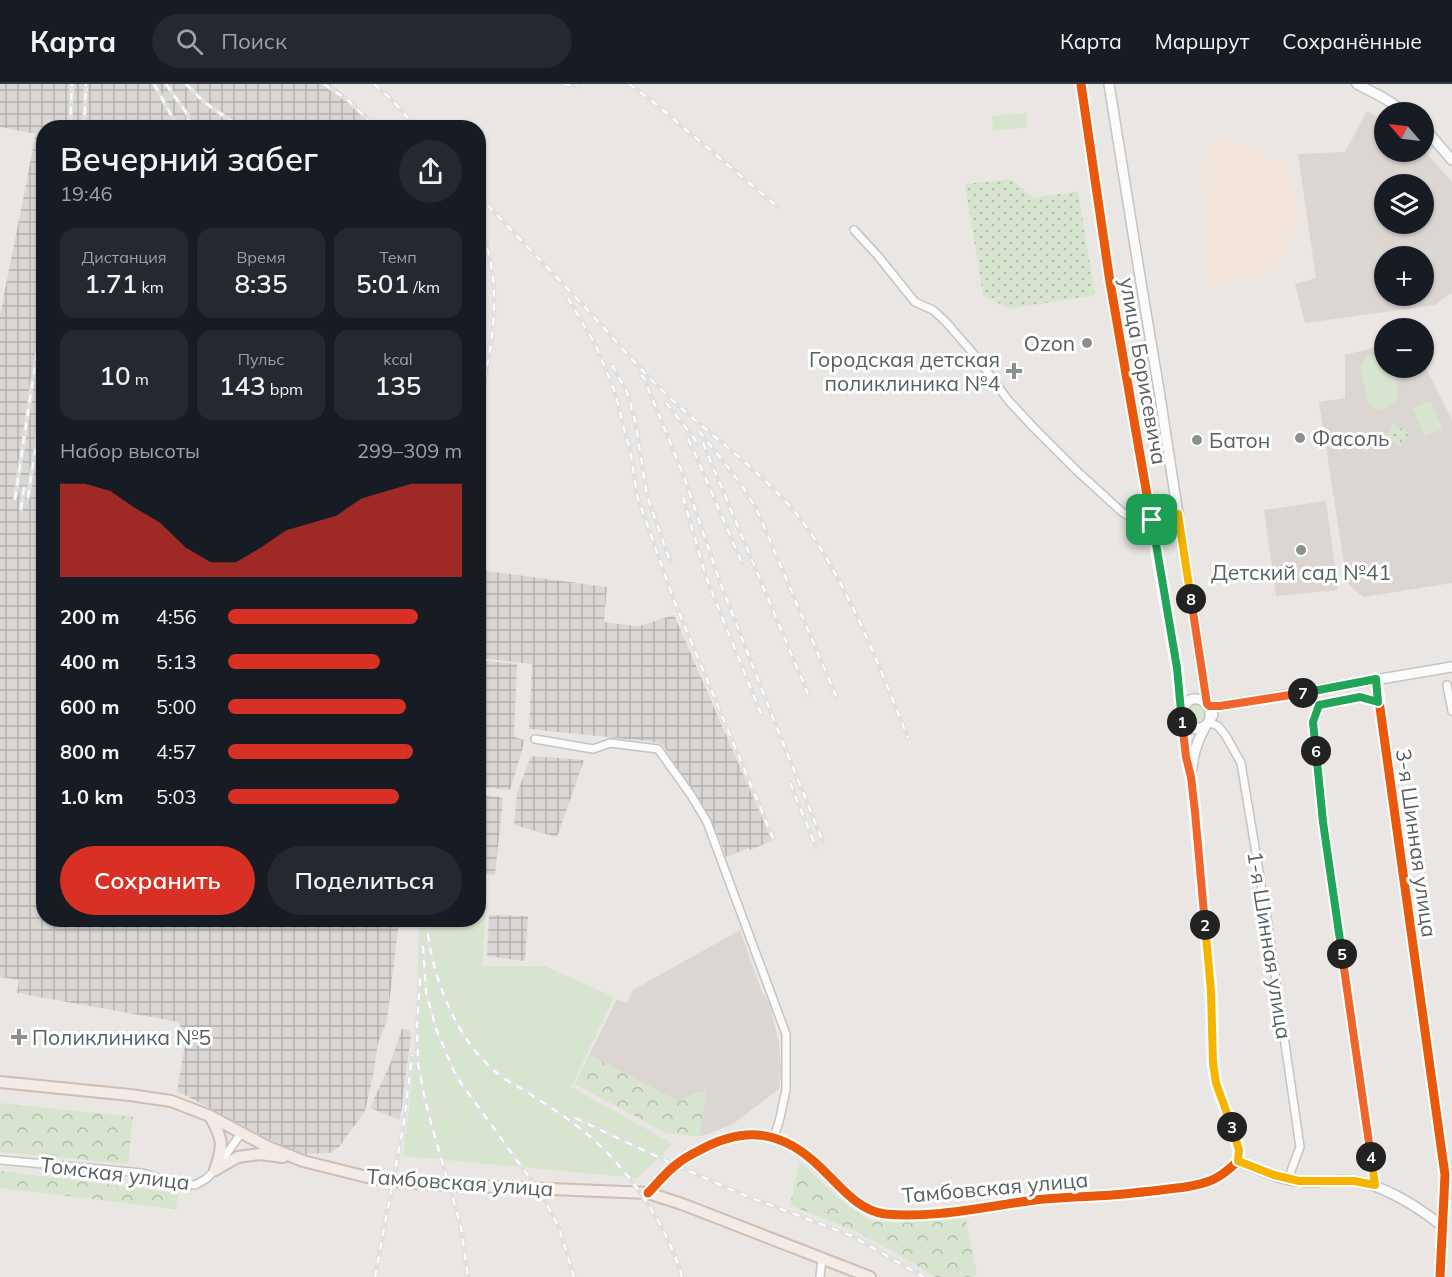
<!DOCTYPE html>
<html lang="ru">
<head>
<meta charset="utf-8">
<style>
	:root { --surface:#171b24; --page:#242831; --text:#f1f3f6; --muted:#9ea1a6; --line:#363941; --accent:#d93025 }
	body { margin:0; font-family:Mulish,sans-serif; background:var(--page); color:var(--text); height:100vh; display:flex; flex-direction:column; font-size:22px; white-space:nowrap }
	* { box-sizing:border-box; margin:0 }
	p { font-size:20px; color:var(--muted) }
	.icon { flex:none; width:33px; height:33px; fill:none; stroke:currentColor; stroke-width:2; stroke-linecap:round; stroke-linejoin:round }
	.map { position:relative; flex:1; overflow:hidden }
	.sheet { position:absolute; left:36px; top:36px; width:450px; height:807px; display:flex; flex-direction:column; background:var(--surface); border-radius:24px; box-shadow:0 2px 4px #0004 }
	.sheet>* { flex:none }
	.needle { width:39px; rotate:298deg }
	.fabs { position:absolute; left:1374px; top:18px; display:grid; gap:12px }
	.fabs a { display:grid; place-items:center; width:60px; height:60px; border-radius:50%; background:var(--surface); box-shadow:0 2px 4px #0004; font-size:30px }
	.pin { position:absolute; display:grid; place-items:center; width:51px; height:51px; color:#fff; margin:-26px; border-radius:12px; box-shadow:0 3px 9px #0006 }
	.km { position:absolute; width:30px; height:30px; margin:-15px; border-radius:50%; background:#222; color:#fff; font-size:16px; line-height:30px; text-align:center }
	.round { display:grid; place-items:center; flex:none; width:63px; height:63px; border-radius:32px; background:var(--page) }
	.overview { display:flex; align-items:center; justify-content:space-between; height:102px; padding:0 24px }
	h1 { font-size:33px; font-weight:600; line-height:45px }
	.figures { display:grid; grid-template-columns:repeat(3,1fr); gap:9px; height:102px; padding:6px 24px }
	.figures div { display:grid; align-content:center; border-radius:15px; background:var(--page); text-align:center }
	.figures b { font-size:26px; font-weight:600 }
	.figures small { font-size:16px; font-weight:400 }
	.figures p { font-size:16px }
	.chart { height:168px; padding:12px 24px }
	.chart p { display:flex; justify-content:space-between }
	.chart svg { width:100%; height:108px; margin-top:6px; fill:var(--accent); opacity:.7 }
	.primary-button { display:flex; gap:12px; margin-top:auto; padding:12px 24px }
	.primary-button a { flex:1; height:69px; border-radius:36px; background:var(--accent); color:#fff; font-size:24px; font-weight:600; line-height:69px; text-align:center }
	.primary-button a+a { background:var(--page); color:var(--text) }
	ul { padding:0 24px; list-style:none; font-size:20px }
	li { display:grid; grid-template-columns:96px 72px 1fr; align-items:center; height:45px }
	li i { height:15px; border-radius:8px; background:var(--accent) }
	header { display:flex; align-items:center; gap:36px; box-sizing:border-box; height:84px; padding:0 30px; background:var(--surface); border-bottom:2px solid var(--line) }
	header strong { font-size:28px }
	nav { display:flex; gap:33px; margin-inline-start:auto; font-size:21px }
	.search { width:420px; height:54px; background:var(--page); display:flex; align-items:center; gap:15px; box-sizing:border-box; padding:0 21px; border-radius:33px; color:var(--muted); font-size:22px }
	.map>svg:first-child { display:block }
</style>
</head>
<body>
<header>
<strong>Карта</strong>
<div class="search"><svg class="icon" aria-label="search" viewBox="0 0 24 24"><circle cx="10" cy="10" r="6"/><path d="M15 15l6 6"/></svg>Поиск</div>
<nav><a>Карта</a><a>Маршрут</a><a>Сохранённые</a></nav>
</header>
<div class="map">
<svg width="1452" height="1193" viewBox="0 0 1452 1193">
	<defs>
		<pattern id="industrial-grid" width="8" height="8" patternUnits="userSpaceOnUse" patternTransform="scale(1.5)"><rect width="8" height="8" fill="#d9d6d3"/><path d="M0 4h8M4 0v8" fill="none" stroke="#b3b1af"/></pattern>
		<pattern id="forest-crowns" width="20" height="18" patternUnits="userSpaceOnUse" patternTransform="scale(1.5)"><rect width="20" height="18" fill="#d8e5ce"/><path d="M2 6a3 3 0 1 1 6 0M12 15a3 3 0 1 1 6 0" fill="none" stroke="#b2bdab"/></pattern>
		<pattern id="park-dots" width="8" height="8" patternUnits="userSpaceOnUse" patternTransform="scale(1.5)"><rect width="8" height="8" fill="#d8e5ce"/><path d="M2 2h.1M6 6h.1" fill="none" stroke="#b2bdab" stroke-width="1.8" stroke-linecap="round"/></pattern>
	</defs>
	<rect width="100%" height="100%" fill="#e9e6e3"/>
	<polygon fill="#f4e5db" points="1219,54 1243,59 1286,82 1300,135 1274,190 1207,201 1201,84"/>
	<g fill="url(#industrial-grid)">
		<polygon points="0,0 330,0 351,16 379,43 44,44 44,836 399,836 387,937 378,959 374,987 365,1027 339,1063 330,1069 300,1070 267,1054 177,1007 185,961 179,938 17,909 19,896 0,893 0,231 36,50 0,43"/>
		<polygon points="479,486 607,503 604,538 635,542 643,541 674,531 772,757 750,766 749,764 726,773 719,754 708,732 663,661 655,658 529,645 532,580 479,574"/>
		<polygon points="479,576 517,580 514,653 525,656 510,706 479,703"/>
		<polygon points="531,672 584,676 557,753 514,741 517,709"/>
		<polygon points="479,710 499,713 503,715 495,791 479,789"/>
		<polygon points="489,831 528,832 525,877 487,872"/>
		<polygon points="402,945 409,946 411,951 400,1036 370,1024 390,980"/>
	</g>
	<g fill="#dbd6d2" fill-rule="evenodd">
		<path d="M1367,27L1384,36V68L1424,66L1452,98V208L1435,221L1305,239L1295,200L1316,194L1298,70L1345,68ZM1384,100H1424V140H1384ZM1424,172V212H1384V172Z"/>
		<polygon points="1384,261 1384,284 1424,284 1424,280 1452,337 1452,499 1363,513 1347,499 1319,318 1345,314 1345,271"/>
		<polygon points="1326,417 1338,506 1276,512 1264,426"/>
		<polygon points="740,846 761,906 770,921 779,960 781,988 779,1005 733,1040 708,1050 700,1052 667,1049 575,1000 617,915 627,919 633,906"/>
	</g>
	<g fill="#d8e5ce">
		<polygon points="1026,29 1027,43 993,47 992,32"/>
		<path d="M1377,270L1384,271V284H1392C1397,304 1406,322 1377,326L1369,319L1360,284L1367,272Z"/>
		<polygon points="1431,317 1442,345 1424,352 1413,324"/>
		<circle cx="1196" cy="630" r="10"/>
		<polygon points="479,801 487,801 482,882 545,882 614,913 571,1003 673,1060 637,1094 403,1072 412,1001 416,948 419,836 478,836"/>
	</g>
	<g fill="url(#forest-crowns)">
		<polygon points="590,971 678,1017 706,1005 700,1052 667,1049 575,1000"/>
		<polygon points="0,1019 133,1033 128,1080 0,1068"/>
		<polygon points="800,1078 843,1118 868,1136 895,1139 966,1135 969,1154 977,1190 973,1193 935,1193 896,1169 853,1146 790,1121"/>
		<polygon points="0,1087 178,1109 176,1125 0,1104"/>
	</g>
	<g fill="url(#park-dots)">
		<polygon points="1011,95 1034,114 1078,107 1095,211 1009,225 983,211 965,100"/>
		<polygon points="1393,340 1409,349 1401,363 1386,354"/>
	</g>
	<g fill="none" stroke-linecap="round" stroke-linejoin="round">
		<defs>
			<g id="street">
				<polyline points="854,146 878,172 915,218 933,226 946,238 978,275 1008,316 1035,345 1076,386 1122,428 1135,436 1142,439 1178,430"/>
				<polyline points="1376,595 1445,1091 1443,1143"/>
				<polyline points="1447,601 1452,627"/>
				<polyline points="1208,638 1218,642 1226,652 1241,679 1267,835 1300,1063 1288,1095"/>
				<polyline points="535,655 593,665 610,659 658,665 691,711 707,738 786,950 786,1006 779,1038 774,1053"/>
				<polyline points="0,1076 142,1089 180,1100 195,1101 206,1095 215,1086 242,1048"/>
				<polyline points="1375,1101 1323,738 1313,638 1319,621 1360,613 1378,618"/>
				<polyline points="820,1193 822,1174"/>
			</g>
			<g id="secondary">
				<polyline points="1081,0 1110,198 1177,584 1186,673 1191,693 1195,728 1211,907 1213,979 1216,999 1235,1053 1239,1066 1238,1077"/>
				<polyline points="1109,0 1142,205 1159,306 1207,620 1210,626 1210,634"/>
				<polyline points="1357,0 1382,13 1406,28"/>
				<polyline points="1424,44 1452,76"/>
				<polyline points="1209,622 1220,622 1452,583"/>
				<path d="M1205,642C1171,658 1179,597 1207,620"/>
				<path d="M1192,684C1194,663 1201,648 1213,631"/>
				<path d="M1238,1077C1257,1084 1278,1096 1299,1097C1317,1099 1336,1095 1354,1097C1382,1100 1422,1125 1443,1143"/>
				<path d="M648,1109C657,1100 666,1088 677,1080C684,1074 692,1070 700,1066C746,1041 783,1047 820,1083C839,1101 858,1127 885,1130C932,1135 988,1122 1035,1116C1060,1113 1086,1113 1112,1111C1136,1109 1160,1106 1185,1103C1210,1099 1219,1095 1238,1077"/>
				<polyline points="1440,1193 1443,1143"/>
			</g>
			<g id="primary">
				<polyline points="0,998 130,1011 171,1017 210,1032 268,1063 303,1077 363,1092 393,1097 450,1101 648,1109 682,1120 870,1193"/>
				<path d="M210,1032C223,1055 224,1061 215,1086"/>
				<polyline points="215,1086 238,1073 260,1070 283,1073"/>
			</g>
		</defs>
		<use href="#street" stroke="#c5c4c4" stroke-width="10"/>
		<use href="#secondary" stroke="#c5c4c4" stroke-width="12"/>
		<use href="#primary" stroke="#d1bdb2" stroke-width="14"/>
		<use href="#street" stroke="#fcfbfb" stroke-width="7"/>
		<use href="#secondary" stroke="#fcfbfb" stroke-width="9"/>
		<use href="#primary" stroke="#f2ebe6" stroke-width="10"/>
		<defs>
			<g id="rail">
				<polyline points="154,0 175,38 175,44"/>
				<polyline points="166,0 188,31 189,44"/>
				<polyline points="186,0 204,18 241,44"/>
				<polyline points="324,0 349,17 376,44"/>
				<polyline points="374,0 391,15 417,44"/>
				<polyline points="563,0 578,2"/>
				<polyline points="629,0 652,17 778,123"/>
				<polyline points="70,44 72,0"/>
				<polyline points="84,44 86,0"/>
				<path d="M478,111C512,147 547,183 581,219C610,250 637,283 668,312C718,359 779,398 816,457C855,519 881,586 908,654"/>
				<path d="M478,138C506,202 492,261 478,326"/>
				<polyline points="568,214 596,262 614,305 631,371 637,412 675,519 773,754"/>
				<polyline points="612,281 627,308 635,336 647,412 670,477"/>
				<polyline points="641,291 644,294 684,393 720,498 773,634 823,758"/>
				<polyline points="666,319 694,354 698,362"/>
				<polyline points="699,347 741,400 757,426 836,612"/>
				<polyline points="688,355 693,365 742,479"/>
				<polyline points="703,359 808,610"/>
				<polyline points="28,413 44,309"/>
				<polyline points="683,413 706,493 761,630"/>
				<polyline points="15,415 44,221"/>
				<polyline points="21,425 24,404"/>
				<polyline points="790,699 816,763"/>
				<path d="M427,836C428,876 447,930 472,963C479,972 488,981 497,989C505,996 515,1001 524,1006C542,1018 560,1029 577,1042C623,1077 666,1137 682,1193"/>
				<polyline points="423,862 426,908 436,945 456,992 542,1111 559,1144 574,1193"/>
				<polyline points="420,895 417,943 418,979 424,1011 431,1039 461,1143 468,1193"/>
				<polyline points="575,1034 675,1081 739,1109 852,1152 924,1193"/>
				<polyline points="375,1193 404,1038 412,971"/>
			</g>
		</defs>
		<use href="#rail" stroke="#e0e0e0" stroke-width="4.5"/>
		<use href="#rail" stroke="#fff" stroke-width="2" stroke-dasharray="7" stroke-linecap="butt"/>
		<defs>
			<g id="cycleway">
				<polyline points="1376,595 1445,1091 1440,1193"/>
				<path d="M648,1109C657,1100 666,1088 677,1080C684,1074 692,1070 700,1066C746,1041 783,1047 820,1083C839,1101 858,1127 885,1130C932,1135 988,1122 1035,1116C1060,1113 1086,1113 1112,1111C1136,1109 1160,1106 1185,1103C1210,1099 1219,1095 1238,1077L1239,1066L1235,1053L1216,999L1213,979L1211,907L1195,728L1191,693L1186,673L1177,584L1110,198L1081,0"/>
			</g>
		</defs>
		<use href="#cycleway" stroke="#fff" stroke-width="13"/>
		<use href="#cycleway" stroke="#e8590c" stroke-width="9"/>
	</g>
	<g fill="none" stroke-linecap="round" stroke-linejoin="round">
		<defs>
			<polyline id="split-1" points="1152,436 1177,584 1182,638"/>
			<polyline id="split-2" points="1182,638 1186,673 1191,693 1195,728 1205,841"/>
			<polyline id="split-3" points="1205,841 1211,907 1213,979 1216,999 1232,1043"/>
			<polyline id="split-4" points="1232,1043 1239,1066 1238,1077 1274,1091 1299,1097 1354,1097 1375,1101 1371,1073"/>
			<polyline id="split-5" points="1342,870 1371,1073"/>
			<polyline id="split-6" points="1316,667 1323,738 1342,870"/>
			<polyline id="split-7" points="1303,609 1376,595 1378,618 1360,613 1319,621 1313,638 1316,667"/>
			<polyline id="split-8" points="1191,515 1207,620 1209,622 1220,622 1303,609"/>
			<polyline id="split-9" points="1152,436 1178,430 1191,515"/>
		</defs>
		<use href="#split-1" stroke="#fff" stroke-width="12"/>
		<use href="#split-2" stroke="#fff" stroke-width="12"/>
		<use href="#split-3" stroke="#fff" stroke-width="12"/>
		<use href="#split-4" stroke="#fff" stroke-width="12"/>
		<use href="#split-5" stroke="#fff" stroke-width="12"/>
		<use href="#split-6" stroke="#fff" stroke-width="12"/>
		<use href="#split-7" stroke="#fff" stroke-width="12"/>
		<use href="#split-8" stroke="#fff" stroke-width="12"/>
		<use href="#split-9" stroke="#fff" stroke-width="12"/>
		<use href="#split-1" stroke="#22a559" stroke-width="8"/>
		<use href="#split-2" stroke="#f0652b" stroke-width="8"/>
		<use href="#split-3" stroke="#f5b400" stroke-width="8"/>
		<use href="#split-4" stroke="#f5b400" stroke-width="8"/>
		<use href="#split-5" stroke="#f0652b" stroke-width="8"/>
		<use href="#split-6" stroke="#22a559" stroke-width="8"/>
		<use href="#split-7" stroke="#22a559" stroke-width="8"/>
		<use href="#split-8" stroke="#f0652b" stroke-width="8"/>
		<use href="#split-9" stroke="#f5b400" stroke-width="8"/>
	</g>
	<g fill="#8b8f8e" stroke="#fff" stroke-width="2">
		<circle cx="1087" cy="259" r="6"/>
		<path d="M1011 278h6v6h6v6h-6v6h-6v-6h-6v-6h6z"/>
		<circle cx="1300" cy="354" r="6"/>
		<circle cx="1197" cy="356" r="6"/>
		<circle cx="1301" cy="466" r="6"/>
		<path d="M16 944h6v6h6v6h-6v6h-6v-6h-6v-6h6z"/>
	</g>
	<g text-anchor="middle" dominant-baseline="central" stroke-width="6" stroke-linejoin="round" paint-order="stroke">
		<g font-size="21" fill="#596061" stroke="#fff" text-anchor="start">
			<text x="1075" y="259" text-anchor="end">Ozon</text>
			<text x="1000" y="275" text-anchor="end">Городская детская<tspan x="1000" dy="24">поликлиника №4</tspan></text>
			<text x="1312" y="354">Фасоль</text>
			<text x="1209" y="356">Батон</text>
			<text x="1301" y="488" text-anchor="middle">Детский сад №41</text>
			<text x="32" y="953">Поликлиника №5</text>
		</g>
		<g font-size="21" fill="#596061" stroke="#fff">
			<text transform="translate(1144 287) rotate(80)">улица Борисевича</text>
			<text transform="translate(1417 759) rotate(82)">3-я Шинная улица</text>
			<text transform="translate(1270 861) rotate(81)">1-я Шинная улица</text>
			<text transform="translate(115 1089) rotate(7)">Томская улица</text>
			<text transform="translate(460 1098) rotate(4)">Тамбовская улица</text>
			<text transform="translate(995 1103) rotate(-5)">Тамбовская улица</text>
		</g>
	</g>
</svg>
<div class="fabs">
<a><svg class="needle" viewBox="-14 -14 28 28"><path d="M0-13l5 13h-10z" fill="#e53935"/><path d="M0 13l5-13h-10z" fill="#9ea1a6"/></svg></a>
<a><svg class="icon" aria-label="layers" viewBox="0 0 24 24"><path d="M12 4l9 5-9 5-9-5zM3 14l9 5 9-5"/></svg></a>
<a>+</a>
<a>−</a>
</div>
<div class="pin" style="left:1152px;top:436px;background:#1e9e55"><svg class="icon" aria-label="arrive" viewBox="0 0 24 24"><path d="M6 21V4h12l-3 4 3 4H6"/></svg></div>
<b class="km" style="left:1182px;top:638px">1</b>
<b class="km" style="left:1205px;top:841px">2</b>
<b class="km" style="left:1232px;top:1043px">3</b>
<b class="km" style="left:1371px;top:1073px">4</b>
<b class="km" style="left:1342px;top:870px">5</b>
<b class="km" style="left:1316px;top:667px">6</b>
<b class="km" style="left:1303px;top:609px">7</b>
<b class="km" style="left:1191px;top:515px">8</b>
<section class="sheet">
<div class="overview"><div><h1>Вечерний забег</h1><p>19:46</p></div><a class="round"><svg class="icon" aria-label="share" viewBox="0 0 24 24"><path d="M12 15V3M7 8l5-5 5 5M5 13v7h14v-7"/></svg></a></div>
<div class="figures">
<div><p>Дистанция</p><b>1.71<small> km</small></b></div>
<div><p>Время</p><b>8:35</b></div>
<div><p>Темп</p><b>5:01<small> /km</small></b></div>
</div>
<div class="figures">
<div><b>10<small> m</small></b></div>
<div><p>Пульс</p><b>143<small> bpm</small></b></div>
<div><p>kcal</p><b>135</b></div>
</div>
<div class="chart"><p><span>Набор высоты</span>299–309 m</p>
<svg viewBox="0 0 160 44" preserveAspectRatio="none"><path d="M0 44V6L10 6L20 9L30 16L40 22L50 32L60 38L70 38L80 32L90 25L100 22L110 19L120 12L130 9L140 6L150 6L160 6V44z"/></svg>
</div>
<ul>
<li><b>200 m</b>4:56<i style="width:81%"></i></li>
<li><b>400 m</b>5:13<i style="width:65%"></i></li>
<li><b>600 m</b>5:00<i style="width:76%"></i></li>
<li><b>800 m</b>4:57<i style="width:79%"></i></li>
<li><b>1.0 km</b>5:03<i style="width:73%"></i></li>
</ul>
<div class="primary-button"><a>Сохранить</a><a>Поделиться</a></div>
</section>
</div>
</body>
</html>
